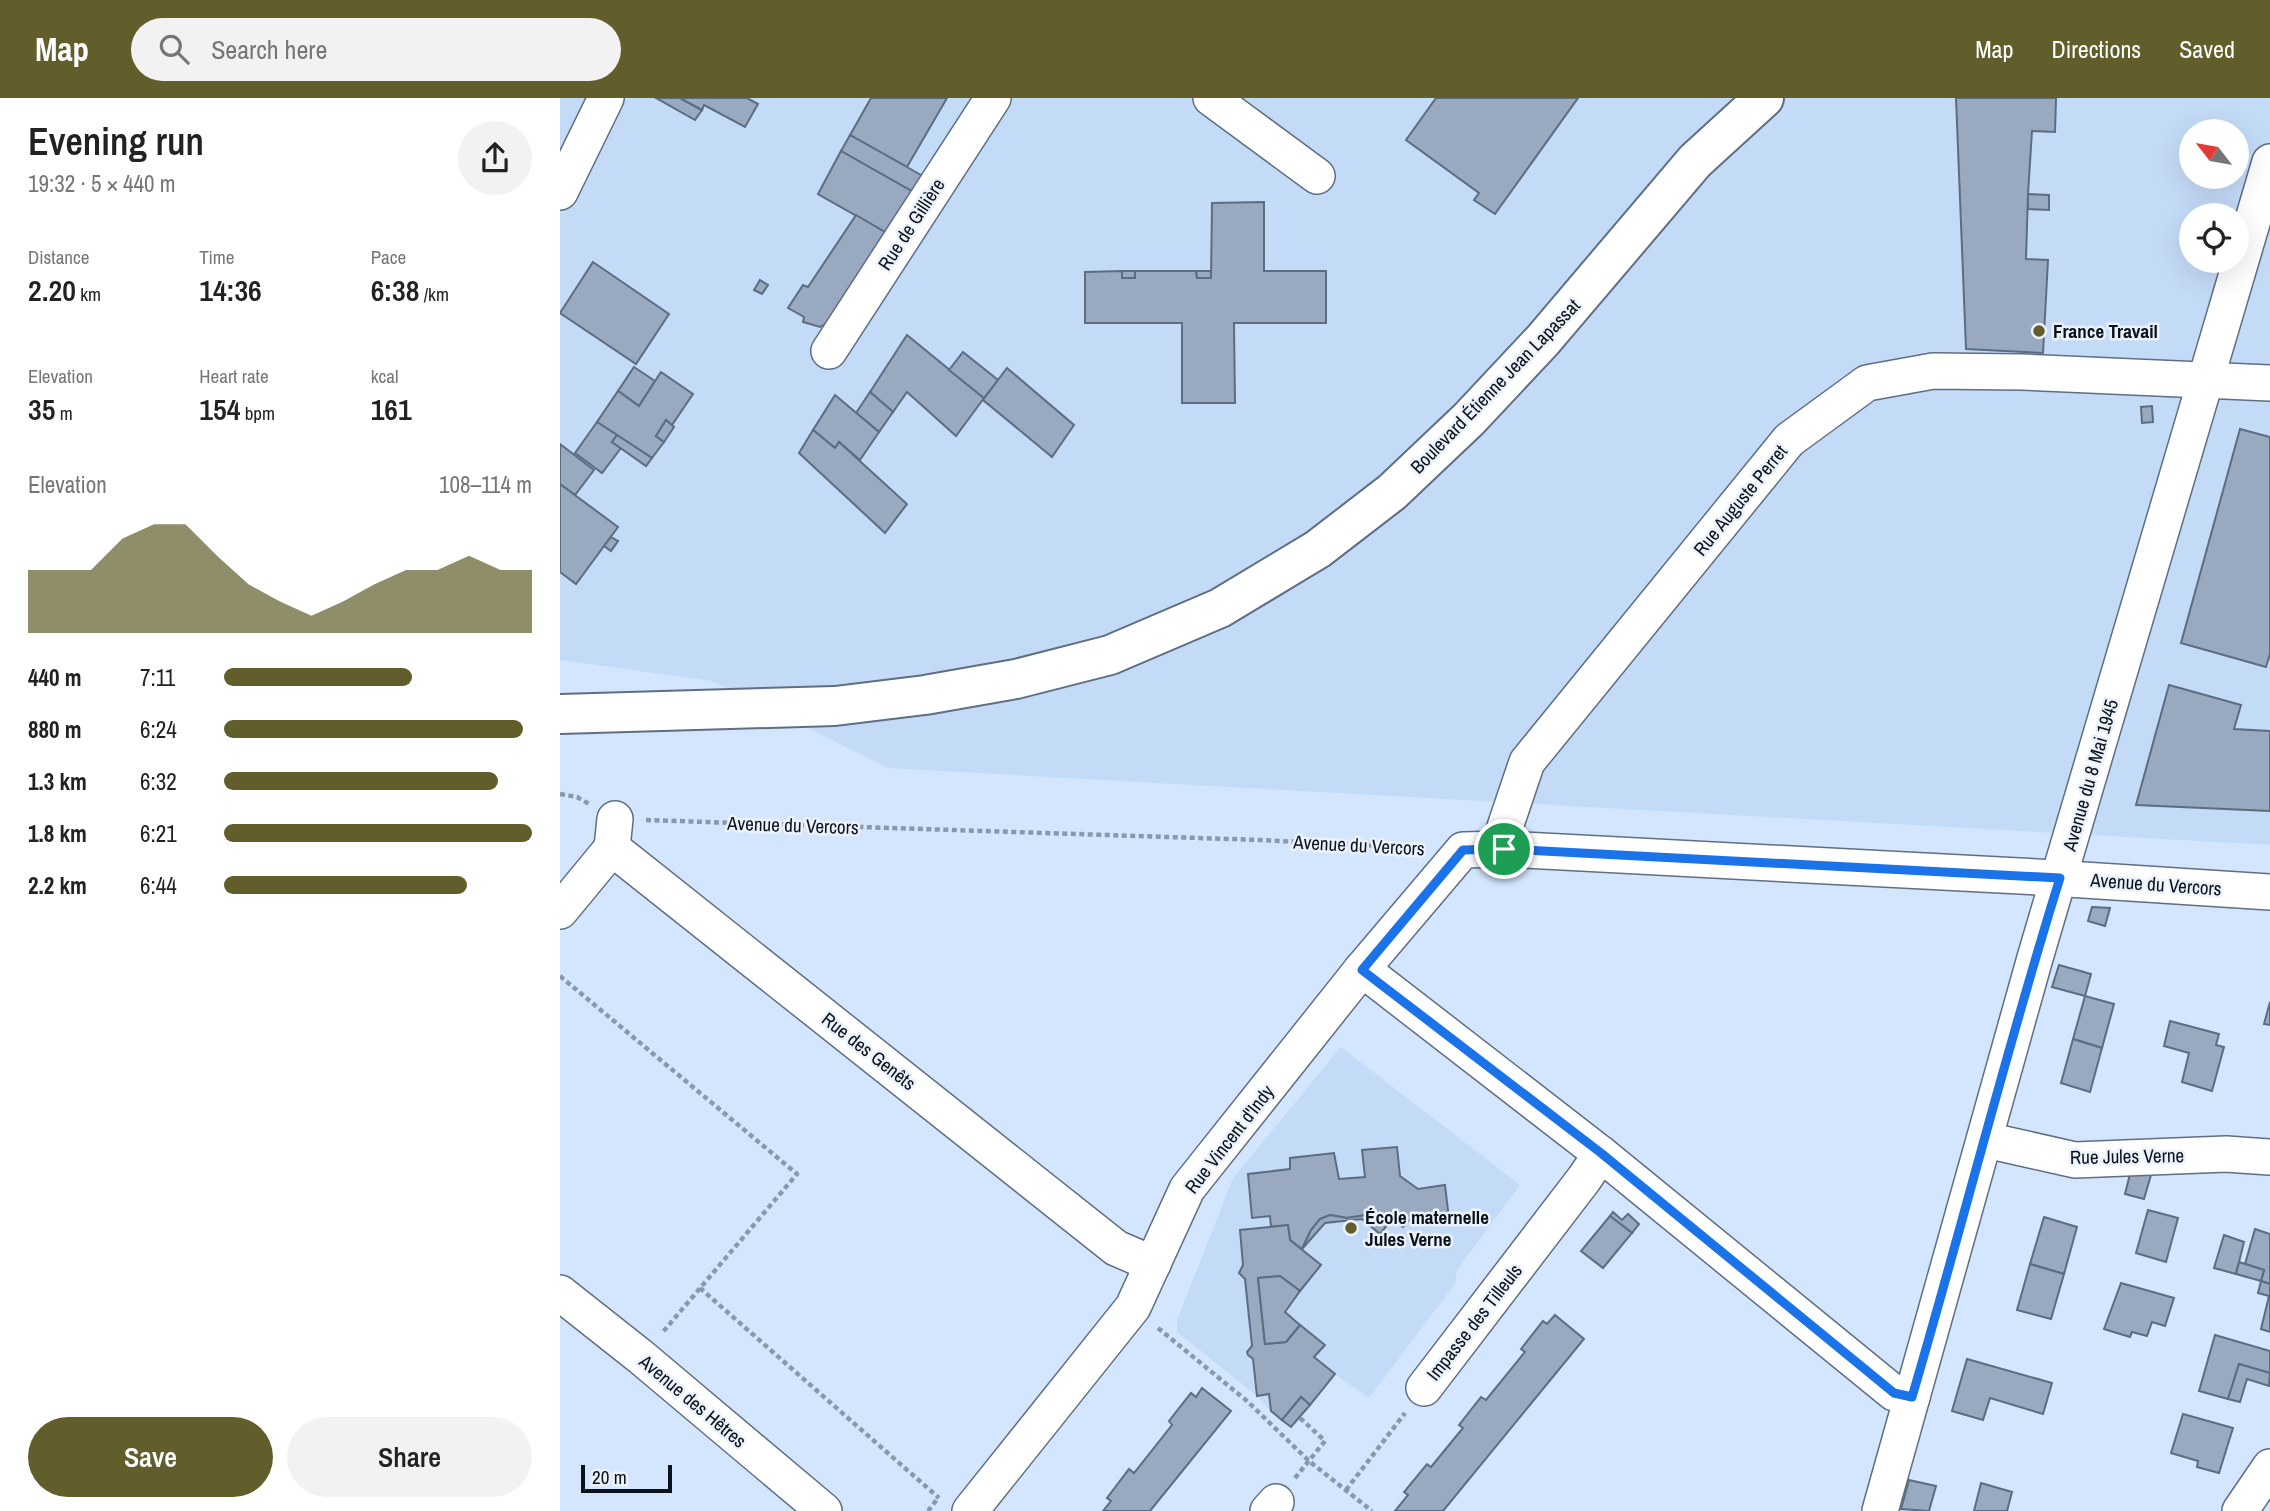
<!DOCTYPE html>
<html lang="en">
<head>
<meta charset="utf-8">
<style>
	:root { --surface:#fff; --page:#f2f2f2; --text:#222; --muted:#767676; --accent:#625e2b }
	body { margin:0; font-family:"Archivo Narrow",sans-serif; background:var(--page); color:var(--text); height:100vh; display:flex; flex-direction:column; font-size:26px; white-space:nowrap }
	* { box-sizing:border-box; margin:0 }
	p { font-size:23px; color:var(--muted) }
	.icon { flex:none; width:38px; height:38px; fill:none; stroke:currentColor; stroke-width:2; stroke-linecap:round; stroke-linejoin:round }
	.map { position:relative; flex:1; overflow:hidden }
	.side { display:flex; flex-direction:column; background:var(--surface); width:560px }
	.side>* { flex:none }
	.needle { width:46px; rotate:301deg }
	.controls { position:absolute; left:1619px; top:21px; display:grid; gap:14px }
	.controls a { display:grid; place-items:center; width:70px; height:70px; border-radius:50%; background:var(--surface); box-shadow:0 7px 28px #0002; font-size:35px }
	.scale { position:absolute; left:21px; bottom:18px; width:91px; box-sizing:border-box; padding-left:7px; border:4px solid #0c121a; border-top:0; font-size:19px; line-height:24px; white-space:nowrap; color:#0c121a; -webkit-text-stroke:5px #ebf2fc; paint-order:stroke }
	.pin { position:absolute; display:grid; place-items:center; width:60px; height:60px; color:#fff; margin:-30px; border:4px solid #fff; border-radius:50%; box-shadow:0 2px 7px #0007 }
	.round { display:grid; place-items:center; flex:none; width:74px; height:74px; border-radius:37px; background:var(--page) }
	.summary { display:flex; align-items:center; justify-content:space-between; height:119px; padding:0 28px }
	h1 { font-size:38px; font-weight:600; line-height:52px }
	.figures { display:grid; grid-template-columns:repeat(3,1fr); gap:10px; height:119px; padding:7px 28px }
	.figures div { display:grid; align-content:center }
	.figures b { font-size:30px; font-weight:600 }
	.figures small { font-size:19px; font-weight:400 }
	.figures p { font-size:19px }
	.chart { height:196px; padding:14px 28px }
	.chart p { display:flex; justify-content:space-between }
	.chart svg { width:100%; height:126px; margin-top:7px; fill:var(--accent); opacity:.7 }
	.primary-button { display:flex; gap:14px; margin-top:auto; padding:14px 28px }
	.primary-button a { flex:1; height:80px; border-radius:42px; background:var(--accent); color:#fff; font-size:28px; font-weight:600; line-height:80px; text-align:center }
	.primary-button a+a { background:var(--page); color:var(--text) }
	ul { padding:0 28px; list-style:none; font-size:23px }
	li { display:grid; grid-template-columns:112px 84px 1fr; align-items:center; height:52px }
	li i { height:18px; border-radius:9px; background:var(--accent) }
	header { display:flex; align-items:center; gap:42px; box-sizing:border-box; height:98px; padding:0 35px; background:var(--accent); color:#fff }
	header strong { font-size:33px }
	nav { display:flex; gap:38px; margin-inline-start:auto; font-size:24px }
	.search { width:490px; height:63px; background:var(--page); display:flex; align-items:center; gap:18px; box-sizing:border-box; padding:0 24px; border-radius:38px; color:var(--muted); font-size:26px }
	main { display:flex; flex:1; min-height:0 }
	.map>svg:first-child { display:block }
</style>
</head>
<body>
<header>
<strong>Map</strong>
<div class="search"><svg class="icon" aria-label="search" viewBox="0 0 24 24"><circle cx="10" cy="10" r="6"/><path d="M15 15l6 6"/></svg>Search here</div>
<nav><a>Map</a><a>Directions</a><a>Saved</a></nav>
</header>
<main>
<section class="side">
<div class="summary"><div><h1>Evening run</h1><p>19:32 · 5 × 440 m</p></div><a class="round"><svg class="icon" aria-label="share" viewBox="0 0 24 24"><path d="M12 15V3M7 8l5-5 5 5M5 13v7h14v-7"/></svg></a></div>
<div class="figures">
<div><p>Distance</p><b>2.20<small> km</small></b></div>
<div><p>Time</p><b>14:36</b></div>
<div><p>Pace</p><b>6:38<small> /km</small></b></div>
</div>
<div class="figures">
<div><p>Elevation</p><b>35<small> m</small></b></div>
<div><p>Heart rate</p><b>154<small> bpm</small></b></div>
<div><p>kcal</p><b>161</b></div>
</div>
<div class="chart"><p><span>Elevation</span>108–114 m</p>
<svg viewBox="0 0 160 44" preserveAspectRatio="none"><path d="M0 44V22L10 22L20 22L30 11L40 6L50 6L60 17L70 27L80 33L90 38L100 33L110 27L120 22L130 22L140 17L150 22L160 22V44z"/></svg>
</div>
<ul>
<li><b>440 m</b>7:11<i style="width:61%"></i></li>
<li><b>880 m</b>6:24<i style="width:97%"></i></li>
<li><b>1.3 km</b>6:32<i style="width:89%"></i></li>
<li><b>1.8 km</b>6:21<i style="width:100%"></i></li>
<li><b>2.2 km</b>6:44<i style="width:79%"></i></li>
</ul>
<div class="primary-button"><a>Save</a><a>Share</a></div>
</section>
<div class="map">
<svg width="1710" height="1413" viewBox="0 0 1710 1413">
	<rect width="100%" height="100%" fill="#d4e6fe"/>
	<g fill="#c4dbf8" fill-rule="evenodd">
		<path d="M0,0H1710V747L328,670L152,583L0,562ZM1631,33H1676V79H1631ZM1631,117H1676V163H1631Z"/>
		<polygon points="781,949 960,1087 897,1172 895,1186 809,1300 775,1276 731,1329 711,1313 697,1298 617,1234 617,1222 673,1080"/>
	</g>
	<g fill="#98a9c0" stroke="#5c6c81" stroke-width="2">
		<polygon points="96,0 120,0 142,12 135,22"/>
		<polygon points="120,0 187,0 198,6 185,29 144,7 142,12"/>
		<polygon points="311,0 387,0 347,69 290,37"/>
		<polygon points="876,0 1018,0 935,116 914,102 919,95 846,42"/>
		<polygon points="1396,0 1496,0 1495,34 1472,33 1468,96 1466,161 1488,162 1483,255 1406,251"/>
		<polygon points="290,37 347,69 366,80 355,95 281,53"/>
		<polygon points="281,53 355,95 330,137 258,96"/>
		<polygon points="1468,96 1489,97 1489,112 1468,111"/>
		<polygon points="704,104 704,173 766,173 766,225 674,225 675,305 622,305 622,225 525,225 525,174 562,173 562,180 575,180 575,173 636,173 637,180 651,180 652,105"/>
		<polygon points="296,117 330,137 275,220 260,229 243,224 244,219 228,210 243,187 248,189"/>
		<polygon points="33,164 109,216 76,266 0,215"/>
		<rect x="562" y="173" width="13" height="7"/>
		<polygon points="636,173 651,173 651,180 637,180"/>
		<polygon points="200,182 208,187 202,196 194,192"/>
		<polygon points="347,237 424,300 396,338 347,294 333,314 310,294"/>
		<polygon points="403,254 438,282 424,300 389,272"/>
		<polygon points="74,269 95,283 79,308 58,293"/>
		<polygon points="447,270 514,327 492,359 423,302"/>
		<polygon points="101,274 133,296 112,327 106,322 96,338 104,344 92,360 37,324 58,293 79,308"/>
		<polygon points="310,294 333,314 319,334 296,315"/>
		<polygon points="275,297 319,334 300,362 279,344 275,350 253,332"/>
		<polygon points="1592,308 1593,324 1582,325 1581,309"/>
		<polygon points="106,322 114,329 104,344 96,338"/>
		<polygon points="37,324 57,337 52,344 61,350 42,375 15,355"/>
		<polygon points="1680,331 1710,339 1710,556 1706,569 1621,545"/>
		<polygon points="253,332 275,350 279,344 347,406 325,435 239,355"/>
		<polygon points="57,337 92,360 86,368 52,344"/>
		<polygon points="0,346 34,372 15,397 0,386"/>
		<polygon points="0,386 58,429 16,486 0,474"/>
		<polygon points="51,439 58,443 51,453 44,448"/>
		<polygon points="1609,587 1681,607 1674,631 1710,633 1710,713 1576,707"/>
		<polygon points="1532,809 1550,810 1545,828 1528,823"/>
		<polygon points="1499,867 1531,876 1525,898 1492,889"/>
		<polygon points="1525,898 1554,906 1542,950 1513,941"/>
		<polygon points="1710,904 1710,927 1704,926"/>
		<polygon points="1610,923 1659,936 1656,947 1664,949 1652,993 1622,984 1629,955 1604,948"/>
		<polygon points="1513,941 1542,950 1530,994 1501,985"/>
		<polygon points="837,1049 840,1078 858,1091 885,1087 889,1121 860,1125 852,1119 843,1129 829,1117 819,1122 806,1117 787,1120 770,1117 760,1121 751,1132 742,1151 730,1142 728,1127 711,1129 710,1118 692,1120 688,1076 730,1071 730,1060 774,1055 779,1081 805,1079 802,1052"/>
		<polygon points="1571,1072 1591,1077 1584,1101 1565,1096"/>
		<polygon points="1588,1112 1618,1120 1606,1164 1576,1155"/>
		<polygon points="1053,1114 1062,1122 1068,1116 1079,1126 1072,1135 1050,1118"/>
		<polygon points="770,1117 787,1120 806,1117 819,1122 829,1117 832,1121 820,1136 802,1121 765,1125 742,1151 751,1132 760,1121"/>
		<polygon points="1050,1118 1072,1135 1043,1170 1021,1153"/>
		<polygon points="1484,1119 1517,1129 1504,1176 1470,1166"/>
		<polygon points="728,1127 730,1142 761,1167 740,1193 720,1178 698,1180 705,1246 726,1244 740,1227 765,1247 754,1259 775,1276 750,1307 741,1299 722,1322 711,1313 709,1296 697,1298 693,1261 688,1257 687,1254 692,1248 685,1181 679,1175 683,1167 680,1132"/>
		<polygon points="1695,1131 1710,1136 1710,1186 1701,1183 1704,1172 1685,1166"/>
		<polygon points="1664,1137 1684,1144 1676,1176 1654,1170"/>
		<polygon points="1679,1164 1704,1172 1701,1183 1676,1176"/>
		<polygon points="1470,1166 1504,1176 1491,1221 1457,1212"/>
		<polygon points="720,1178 740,1193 725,1214 740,1227 726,1244 705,1246 698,1180"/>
		<polygon points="1701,1183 1710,1186 1710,1234 1701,1231 1709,1198 1698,1195"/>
		<polygon points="1561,1185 1614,1200 1605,1228 1592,1224 1587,1238 1572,1234 1570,1239 1544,1231"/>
		<polygon points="995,1217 1024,1241 883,1413 835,1413 848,1397 844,1394 867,1366 871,1369 889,1347 903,1330 899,1327 921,1299 926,1302 965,1254 961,1251 983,1223 987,1226"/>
		<polygon points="1655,1237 1710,1253 1710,1275 1679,1266 1668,1301 1639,1293"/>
		<polygon points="1407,1261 1492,1285 1483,1316 1430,1300 1423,1322 1392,1313"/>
		<polygon points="1679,1266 1710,1275 1709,1288 1687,1281 1680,1304 1668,1301"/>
		<polygon points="642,1290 671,1313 590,1413 543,1413 551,1403 547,1400 569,1371 574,1375 612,1327 609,1323 631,1295 636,1299"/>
		<polygon points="741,1299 750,1307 731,1329 722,1322"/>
		<polygon points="1623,1316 1673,1330 1659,1375 1637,1369 1638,1363 1611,1355"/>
		<polygon points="1349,1382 1376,1388 1369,1413 1341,1411"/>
		<polygon points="1421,1385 1452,1394 1447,1413 1414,1413"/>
	</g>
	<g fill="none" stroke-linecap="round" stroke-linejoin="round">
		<defs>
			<g id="minor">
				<polyline points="651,0 757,78"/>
				<polyline points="0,94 46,0"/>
				<polyline points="269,253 433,0"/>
				<polyline points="55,721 52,750 556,1150 593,1166"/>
				<polyline points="944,751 945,729 967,664 1229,342 1307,285 1373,273 1462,274 1710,285"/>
				<polyline points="0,813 52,750"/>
				<polyline points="802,871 1041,1056 1334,1295 1352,1299"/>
				<polyline points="1426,1042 1515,1062 1666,1056 1710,1059"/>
				<polyline points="0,1195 81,1259 264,1413"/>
				<polyline points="864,1290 1024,1081 1041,1056"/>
				<polyline points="410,1413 573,1209 627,1091 802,871 903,752 944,751 1477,779 1710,794"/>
				<polyline points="708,1413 716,1404"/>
				<polyline points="1320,1413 1475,860 1710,64"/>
				<polyline points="1680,1413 1710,1369"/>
			</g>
			<polyline id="major" points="0,616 275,608 365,597 456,581 550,557 660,510 758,451 832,394 909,321 983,242 1135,63 1204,0"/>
		</defs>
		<use href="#minor" stroke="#5e6e83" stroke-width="38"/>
		<use href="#major" stroke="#5e6e83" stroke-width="42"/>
		<g stroke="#8b98ab" stroke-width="4.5" stroke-dasharray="5 3.5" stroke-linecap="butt">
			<polyline points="0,696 17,699 29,706"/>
			<polyline points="86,722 700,742 864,750"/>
			<polyline points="0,878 237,1076 102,1235"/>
			<polyline points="140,1190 379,1400"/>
			<polyline points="598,1230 687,1303 749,1363 812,1413"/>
			<polyline points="735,1380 765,1343 739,1319"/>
			<polyline points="786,1392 845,1315"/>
			<polyline points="368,1413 378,1400"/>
		</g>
		<use href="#minor" stroke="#fff" stroke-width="35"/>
		<use href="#major" stroke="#fff" stroke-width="38"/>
	</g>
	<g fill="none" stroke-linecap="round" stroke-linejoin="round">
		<defs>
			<path id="route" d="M944,751L1500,780C1446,952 1403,1126 1352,1299L1334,1295L1041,1055L802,872L903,752Z"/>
		</defs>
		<use href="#route" stroke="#fff" stroke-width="14"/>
		<use href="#route" stroke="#1a73e8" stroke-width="9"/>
	</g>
	<g fill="#625e2b" stroke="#ebf2fc" stroke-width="2.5">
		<circle cx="1479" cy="233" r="7"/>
		<circle cx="791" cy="1130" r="7"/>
	</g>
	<g text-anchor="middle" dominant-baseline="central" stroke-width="5" stroke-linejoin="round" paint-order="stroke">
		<g font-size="19" fill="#0c121a" stroke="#ebf2fc">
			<text transform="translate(351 126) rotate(-57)">Rue de Gillière</text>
			<text transform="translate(935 288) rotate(-46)">Boulevard Étienne Jean Lapassat</text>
			<text transform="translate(1180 402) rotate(-51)">Rue Auguste Perret</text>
			<text transform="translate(1530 677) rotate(-74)">Avenue du 8 Mai 1945</text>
			<text transform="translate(233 727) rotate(2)">Avenue du Vercors</text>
			<text transform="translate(799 747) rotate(3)">Avenue du Vercors</text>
			<text transform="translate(1596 786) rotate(4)">Avenue du Vercors</text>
			<text transform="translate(309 953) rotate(38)">Rue des Genêts</text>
			<text transform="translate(669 1041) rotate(-52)">Rue Vincent d'Indy</text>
			<text transform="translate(1567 1058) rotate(-1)">Rue Jules Verne</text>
			<text transform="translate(914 1224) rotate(-52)">Impasse des Tilleuls</text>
			<text transform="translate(133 1303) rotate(40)">Avenue des Hêtres</text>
		</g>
		<g font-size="19" font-weight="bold" fill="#0c121a" stroke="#ebf2fc" text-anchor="start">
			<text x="1493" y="233">France Travail</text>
			<text x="805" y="1119">École maternelle<tspan x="805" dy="22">Jules Verne</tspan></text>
		</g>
	</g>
</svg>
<div class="controls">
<a><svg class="needle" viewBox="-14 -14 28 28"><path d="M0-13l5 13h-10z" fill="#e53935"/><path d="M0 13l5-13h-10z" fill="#767676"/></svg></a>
<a><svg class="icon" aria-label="locate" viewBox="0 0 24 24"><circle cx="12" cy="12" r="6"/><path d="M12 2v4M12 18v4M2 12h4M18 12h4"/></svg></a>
</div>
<div class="scale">20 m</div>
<div class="pin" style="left:944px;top:751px;background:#1e9e55"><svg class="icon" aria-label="arrive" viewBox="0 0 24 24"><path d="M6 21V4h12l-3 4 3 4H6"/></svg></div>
</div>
</main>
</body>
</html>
